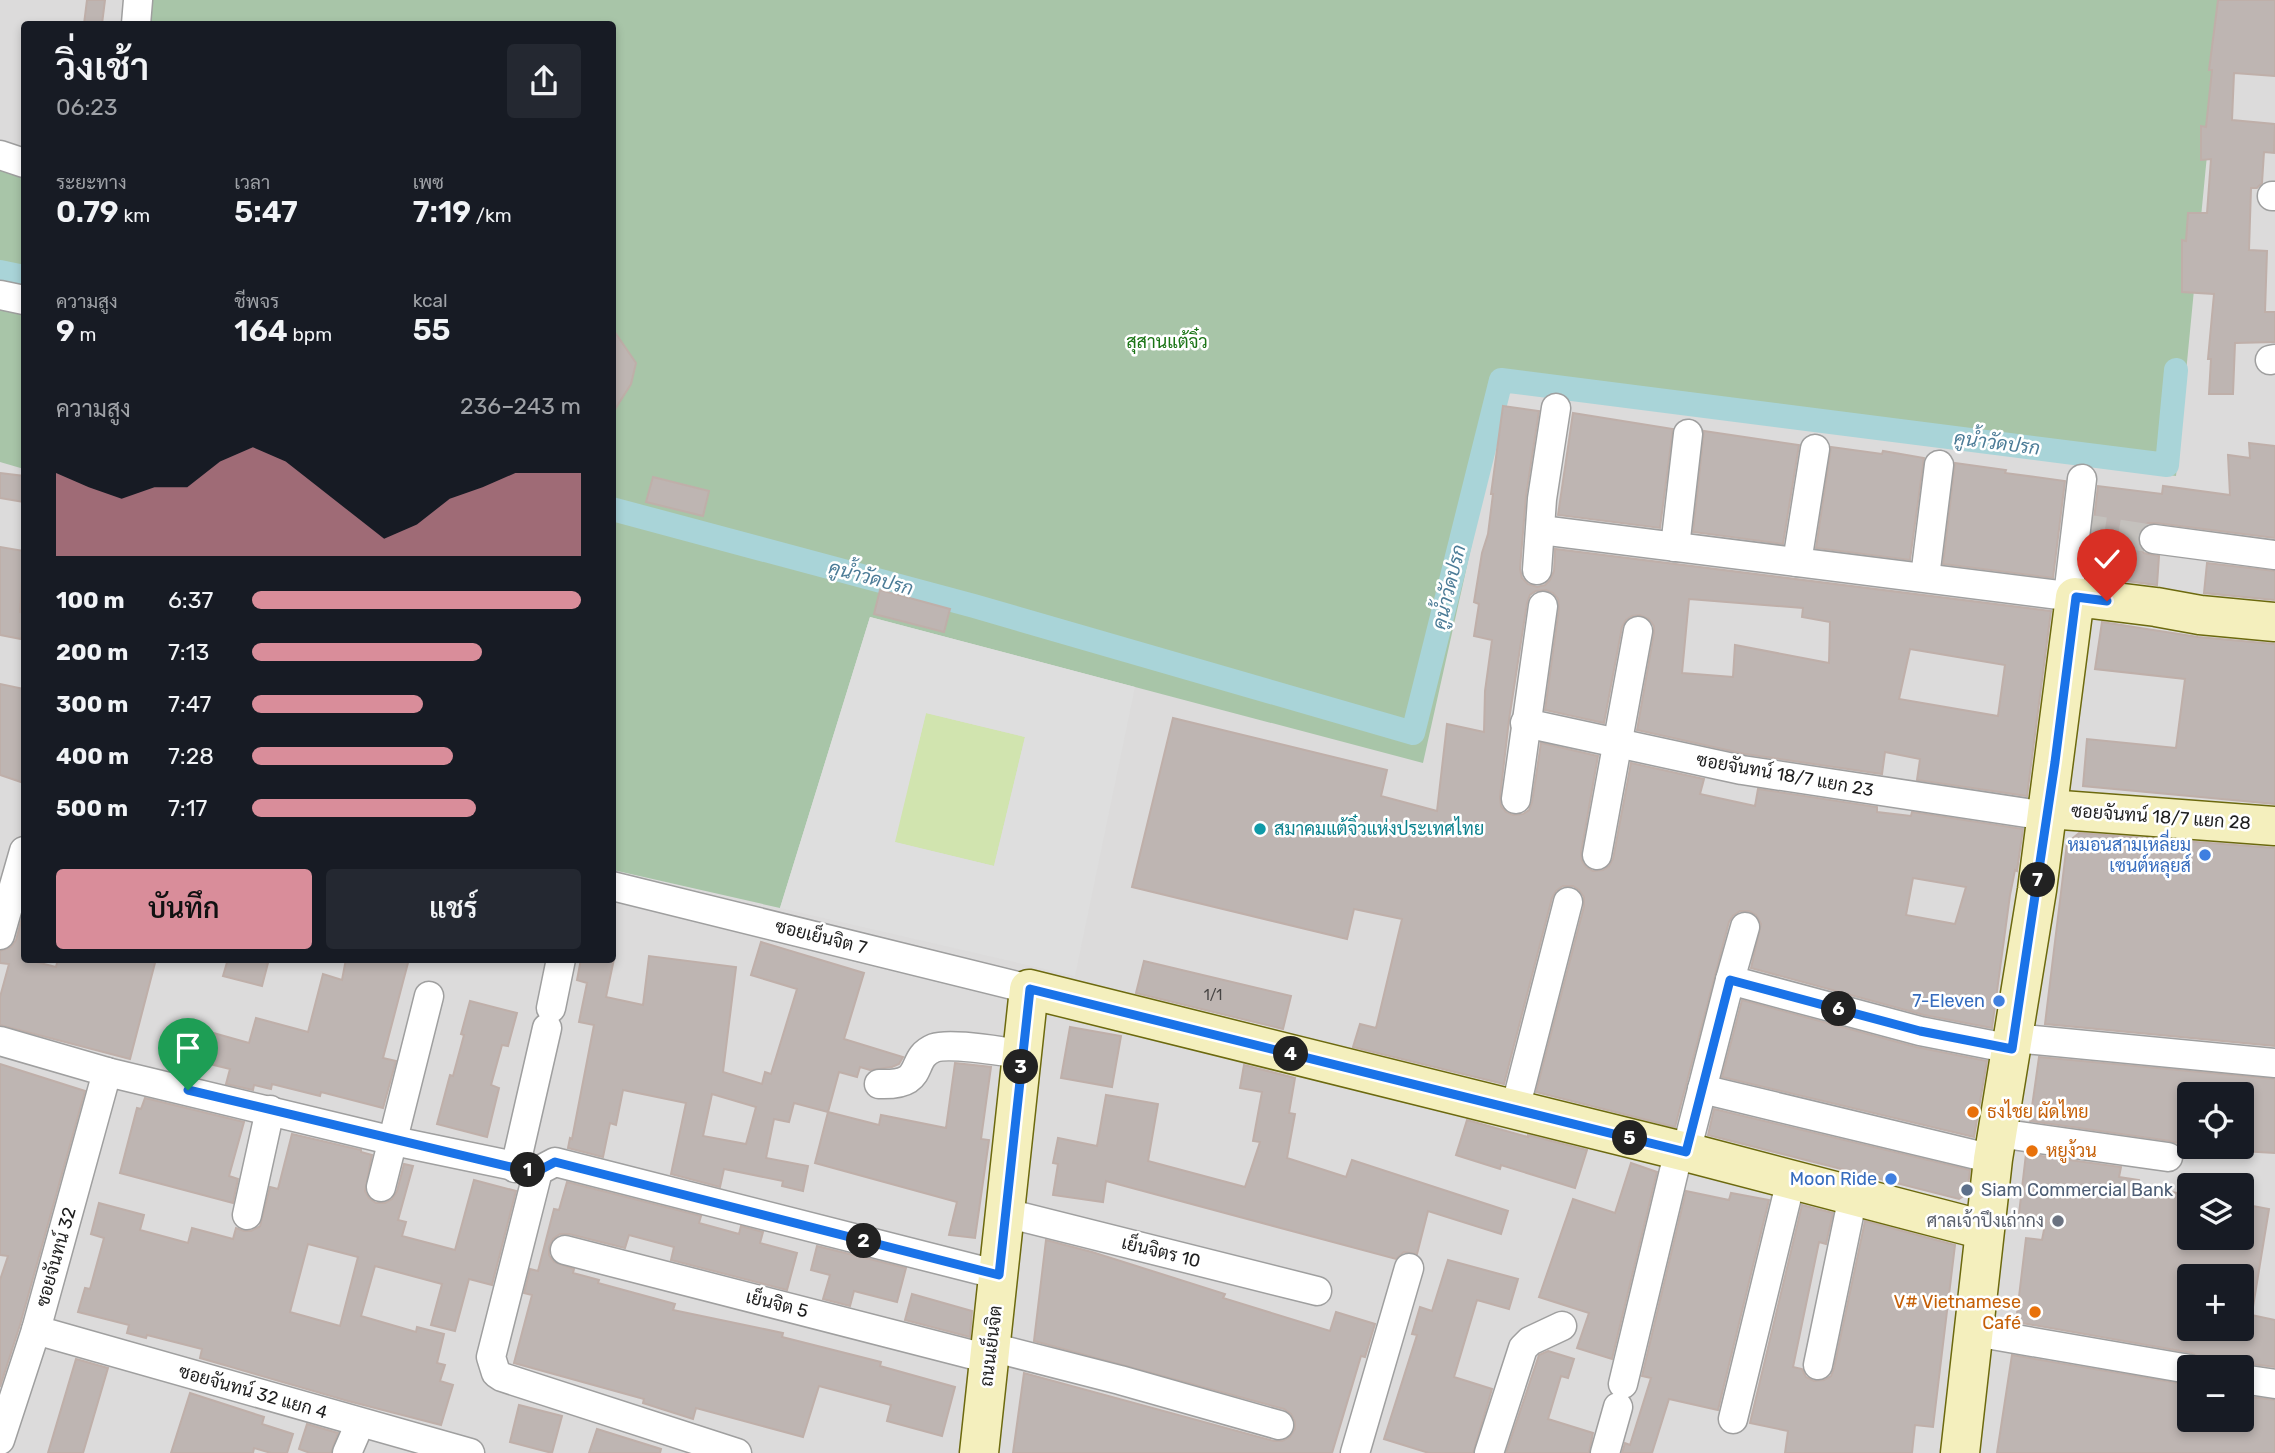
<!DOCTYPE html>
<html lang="th">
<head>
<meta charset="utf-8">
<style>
	:root { --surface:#171b24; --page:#242831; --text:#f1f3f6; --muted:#9ea1a6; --accent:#d98d9a }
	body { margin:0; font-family:Rubik,Sarabun,sans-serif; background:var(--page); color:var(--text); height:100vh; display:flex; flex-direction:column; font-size:26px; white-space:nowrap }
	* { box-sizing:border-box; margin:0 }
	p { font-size:23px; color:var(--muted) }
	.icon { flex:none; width:38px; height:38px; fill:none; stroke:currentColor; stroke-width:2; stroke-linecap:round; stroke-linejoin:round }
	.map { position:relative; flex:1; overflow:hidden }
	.details { position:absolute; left:21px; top:21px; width:595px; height:942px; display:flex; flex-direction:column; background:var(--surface); border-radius:7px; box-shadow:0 4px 10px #0003 }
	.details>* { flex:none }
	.tools { position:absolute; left:2177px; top:1082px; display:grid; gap:14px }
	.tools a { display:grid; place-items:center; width:77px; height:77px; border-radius:7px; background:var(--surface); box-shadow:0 4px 10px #0003; font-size:35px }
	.pin { position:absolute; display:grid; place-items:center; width:60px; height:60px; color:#fff; margin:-72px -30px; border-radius:50% 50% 50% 0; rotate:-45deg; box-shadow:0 0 7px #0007 }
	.pin .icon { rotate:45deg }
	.km { position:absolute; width:35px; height:35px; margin:-18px; border-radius:50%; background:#222; color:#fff; font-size:19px; line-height:35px; text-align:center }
	.round { display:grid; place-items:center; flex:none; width:74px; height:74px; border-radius:7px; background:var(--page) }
	.head { display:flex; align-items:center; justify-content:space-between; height:119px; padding:0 35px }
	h1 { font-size:38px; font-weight:600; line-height:52px }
	.stats { display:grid; grid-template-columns:repeat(3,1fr); gap:10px; height:119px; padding:7px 35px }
	.stats div { display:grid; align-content:center }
	.stats b { font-size:30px; font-weight:600 }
	.stats small { font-size:19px; font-weight:400 }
	.stats p { font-size:19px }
	.chart { height:196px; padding:14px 35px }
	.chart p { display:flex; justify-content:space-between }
	.chart svg { width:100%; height:126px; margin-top:7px; fill:var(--accent); opacity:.7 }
	.primary-button { display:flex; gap:14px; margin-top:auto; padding:14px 35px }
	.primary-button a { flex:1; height:80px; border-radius:7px; background:var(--accent); color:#111; font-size:28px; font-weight:600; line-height:80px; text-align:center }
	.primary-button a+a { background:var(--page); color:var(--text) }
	ul { padding:0 35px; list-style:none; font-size:23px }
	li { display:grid; grid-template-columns:112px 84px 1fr; align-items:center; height:52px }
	li i { height:18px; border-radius:9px; background:var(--accent) }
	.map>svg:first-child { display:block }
</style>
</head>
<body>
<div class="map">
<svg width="2275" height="1453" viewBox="0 0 2275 1453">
	<rect width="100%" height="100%" fill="#eeeae5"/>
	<path fill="#dcdbdb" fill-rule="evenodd" d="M0,0H2275V1453H0ZM24,24H612V959H24ZM2189,1094H2242V1146H2189ZM2189,1185H2242V1237H2189ZM2189,1276H2242V1328H2189ZM2189,1367H2242V1419H2189Z"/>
	<polygon fill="#d1e4af" points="926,713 1025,737 994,866 894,842"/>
	<g fill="#a8c5a8">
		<polygon points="152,0 2222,0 2176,476 1506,391 1423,763 870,617 780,908 613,870 612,24 150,24"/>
		<polygon points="0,165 24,173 24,469 0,462"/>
	</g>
	<path fill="#dedede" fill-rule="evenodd" d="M870,617L1135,687L1075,976L780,908ZM926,713L1025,737L994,866L895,842Z"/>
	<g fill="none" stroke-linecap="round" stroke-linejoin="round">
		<g stroke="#a9d4d8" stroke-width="24">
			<polyline points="0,272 24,277"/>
			<polyline points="612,509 974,606 1413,733 1501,380 2167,465 2176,370"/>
		</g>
	</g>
	<g fill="#beb5b2" stroke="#bfafa9" stroke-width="2" fill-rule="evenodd">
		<polygon points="87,0 105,0 102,24 84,24"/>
		<polygon points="2218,0 2275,0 2275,76 2234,73 2232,120 2275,124 2274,153 2264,152 2262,183 2257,188 2251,188 2249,250 2267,251 2265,312 2275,312 2275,342 2235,343 2233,394 2209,394 2211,359 2208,359 2214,294 2182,292 2182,240 2186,241 2188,213 2207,213 2211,159 2201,160 2201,126 2206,127 2212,70 2209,70"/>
		<polygon points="612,328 636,363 631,384 612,414"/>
		<path d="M1503,406L1539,411L1526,496L1520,569L1522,578L1528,584L1537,587L1545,585L1550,580L1554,571L1555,549L2051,611L2027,796L1917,780L1920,759L1885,752L1882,774L1745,754L1637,730L1654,633V626L1649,619L1640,615L1632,616L1626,620L1622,627L1604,723L1545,710L1559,608L1558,599L1553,593L1546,590L1536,591L1530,595L1527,603L1509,720L1500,797L1501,806L1506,812L1513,815L1523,814L1529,810L1532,802L1541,743L1598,756L1581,853L1582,861L1586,867L1593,871L1603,870L1609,866L1613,859L1631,763L1704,779L1700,794L1755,806L1758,789L1877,807V812L1911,816L1912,812L2023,829L2017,871L2015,870L2010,895L1992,1028L1924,1015L1751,968L1761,924L1756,915L1749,911H1740L1733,916L1729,922L1675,1127L1536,1092L1584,906V897L1579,890L1573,886H1563L1556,891L1552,898L1504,1084L1353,1047L1360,1024L1376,1028L1402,919L1354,909L1347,939L1132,887L1173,718L1387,770L1381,796L1437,811L1447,724L1484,732L1485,691L1492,640L1474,636L1479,604L1474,602L1482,553L1488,534L1493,494H1491ZM1689,599L1803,608L1802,617L1830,622L1829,663L1735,645L1733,677L1682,673ZM1910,649L2005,665L1998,716L1899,699ZM1913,878L1966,887L1955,924L1906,915Z"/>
		<polygon points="1573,413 1673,429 1660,528 1558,515"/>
		<polygon points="1704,431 1799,445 1783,544 1693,532"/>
		<polygon points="2249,443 2275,446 2275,538 2156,523 2148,523 2140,529 2138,536 2138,545 2144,553 2159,556 2157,585 2087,576 2098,486 2162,494 2163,486 2230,495 2228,455 2250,458"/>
		<polygon points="1831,447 1882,454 1883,451 1924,458 1910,560 1816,548"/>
		<polygon points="1955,463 2006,470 2005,473 2065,481 2053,578 1943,564"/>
		<polygon points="0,473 24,476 24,502 0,498"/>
		<polygon points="653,477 709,491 703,516 646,502"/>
		<polygon points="0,547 24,551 20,612 24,613 24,617 21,639 0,635"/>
		<polygon points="2207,563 2275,571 2275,600 2204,593"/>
		<polygon points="880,590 950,609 944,632 874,614"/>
		<polygon points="2102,622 2198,637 2275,644 2275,804 2083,786 2087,739 2176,748 2185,679 2095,669"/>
		<polygon points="0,684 24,689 24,783 0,775"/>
		<polygon points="2079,833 2275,848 2275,1046 2045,1024 2067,843"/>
		<polygon points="24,910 24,959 56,967 58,959 156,959 130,1059 0,1025 0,997 9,964 0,963 0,951 11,947 16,940"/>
		<path d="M761,942L864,973L844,1039L903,1057L899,1064L892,1067L870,1070L860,1067L857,1077L839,1072L828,1112L794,1103L789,1122L774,1119L766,1158L808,1166L803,1191L782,1186L783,1181L724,1169L720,1187L671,1174L686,1103L623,1090L616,1125L610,1123L603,1157L568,1148L570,1138L572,1139L594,1025L579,1022L587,983L577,980L581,959H614L606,997L643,1005L649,956L736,967L723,1072L762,1084L765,1072L771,1074L797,989L751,975ZM712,1094L756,1107L746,1144L703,1136Z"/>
		<polygon points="228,959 254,959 268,963 262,986 223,976"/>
		<polygon points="346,959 409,959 383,1058 396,1061 383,1108 321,1092 320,1096 272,1084 271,1089 254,1085 253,1090 226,1084 230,1069 177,1056 185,1025 249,1043 256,1018 308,1032 323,974 342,980"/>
		<polygon points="1144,961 1291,996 1283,1029 1136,993"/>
		<polygon points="1742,1000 1916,1047 1987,1061 1974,1137 1722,1077"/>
		<polygon points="470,1001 517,1013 508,1046 502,1045 491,1085 499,1088 487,1137 437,1124 450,1075 453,1076 464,1035 461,1034"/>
		<polygon points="1070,1027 1121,1036 1112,1087 1061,1078"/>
		<polygon points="2039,1057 2275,1079 2275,1153 2242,1151 2242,1094 2189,1094 2189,1146 2170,1141 2030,1121"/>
		<polygon points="955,1063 991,1067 981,1139 989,1140 975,1238 949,1235 957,1202 815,1163 828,1112 879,1125 881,1115 946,1128"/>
		<polygon points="0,1064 85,1091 20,1325 0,1387 0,1280 8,1256 0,1255"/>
		<polygon points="1244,1065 1295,1078 1289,1113 1295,1114 1287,1158 1346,1177 1352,1160 1508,1211 1501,1234 1428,1211 1417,1254 1404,1252 1396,1259 1106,1181 1103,1202 1053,1195 1058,1164 1053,1163 1058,1138 1097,1146 1106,1095 1158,1104 1148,1161 1245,1187 1260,1142 1253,1141 1262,1092 1240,1088"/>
		<polygon points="145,1098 244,1122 229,1176 238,1179 233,1203 120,1173 137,1108 141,1109"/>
		<polygon points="1714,1109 1970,1170 1967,1194 1959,1199 1708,1135"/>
		<polygon points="1467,1120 1528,1137 1528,1135 1587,1150 1575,1188 1501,1165 1500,1169 1456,1155"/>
		<path d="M292,1134L361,1150V1152L372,1155L365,1191L369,1198L376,1203H385L392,1199L397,1191L404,1164L413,1166L398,1220L406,1222L402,1236L455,1250L474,1180L516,1191L492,1285L469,1279L455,1331L431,1325L442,1284L375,1266L361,1316L416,1332L417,1327L444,1334L437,1363L445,1365L440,1381L453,1385L441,1425L348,1401L200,1358L202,1349L147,1335L146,1338L127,1333L129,1325L78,1312L85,1288L90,1289L104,1238L91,1234L99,1203L144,1215L140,1230L188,1243L192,1228L233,1239L236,1228L244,1231H251L260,1226L270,1187L278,1189ZM308,1244L358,1257L340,1326L290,1312Z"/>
		<polygon points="2026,1154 2121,1167 2119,1177 2139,1180 2138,1186 2189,1195 2189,1237 2242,1237 2242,1204 2269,1209 2252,1313 2242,1313 2242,1276 2189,1276 2189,1328 2242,1328 2242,1313 2275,1320 2275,1367 2244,1363 2234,1365 2201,1358 2192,1353 2016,1322 2026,1238 2042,1240 2046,1220 2019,1214"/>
		<polygon points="1631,1163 1657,1172 1612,1359 1577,1348 1589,1313 1539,1297 1573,1199 1615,1213"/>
		<polygon points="567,1182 701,1216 699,1223 739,1234 741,1226 763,1232 760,1243 797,1253 787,1290 671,1260 674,1247 629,1235 625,1248 569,1234 560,1234 553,1239 549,1247 549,1255 554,1262 574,1269 573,1273 599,1280 598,1283 675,1304 673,1310 783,1333 782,1337 881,1362 880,1366 955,1387 942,1436 887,1421 891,1405 819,1386 803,1437 696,1408 693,1419 643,1403 644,1399 514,1363 532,1295 524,1293 530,1269 538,1271 554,1209 559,1210"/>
		<polygon points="1686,1191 1729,1200 1731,1193 1769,1200 1718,1410 1669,1399 1652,1453 1622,1453 1625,1443 1630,1445 1651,1378 1642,1376"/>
		<polygon points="1802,1205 1833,1213 1826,1244 1819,1242 1793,1367 1802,1369 1806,1377 1814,1381 1824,1380 1831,1376 1834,1368 1865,1221 1955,1245 1933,1427 1915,1425 1912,1453 1785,1453 1788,1431 1750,1423"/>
		<polygon points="1046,1240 1092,1252 1225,1294 1223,1298 1330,1331 1336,1312 1375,1324 1365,1357 1361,1356 1332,1453 1013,1453 1024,1373 1274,1441 1282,1441 1290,1437 1295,1429 1295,1422 1291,1414 1284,1409 1034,1341"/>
		<polygon points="817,1246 906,1268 897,1302 854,1291 850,1306 823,1299 830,1275 811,1270"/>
		<polygon points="1448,1260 1518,1279 1509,1309 1477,1300 1454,1377 1492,1389 1473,1453 1429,1453 1384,1439 1417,1335 1412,1334 1420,1307 1432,1311"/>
		<polygon points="912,1294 972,1311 970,1337 905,1320"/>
		<polygon points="1548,1351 1574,1359 1568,1378 1561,1376 1548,1419 1593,1433 1589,1453 1506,1453 1539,1355"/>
		<polygon points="2012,1355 2189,1385 2189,1419 2242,1419 2242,1396 2275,1400 2275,1453 1997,1453"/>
		<polygon points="76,1359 108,1368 83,1453 48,1453"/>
		<polygon points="190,1393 264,1417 262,1424 293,1434 287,1453 271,1453 254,1448 253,1453 171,1453"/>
		<polygon points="519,1405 562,1416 552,1453 510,1442"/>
		<polygon points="307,1424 338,1433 331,1453 310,1453 299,1449"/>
		<polygon points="597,1429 661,1449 660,1453 589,1453"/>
	</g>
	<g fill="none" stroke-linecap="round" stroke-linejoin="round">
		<polyline stroke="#c4c1bd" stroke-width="28" stroke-dasharray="28 14" stroke-linecap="butt" points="2077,527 2154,539"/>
		<defs>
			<g id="street">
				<polyline points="136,24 138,0"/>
				<polyline points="0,155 24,163"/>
				<polyline points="2272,196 2275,196"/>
				<polyline points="0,295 24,300"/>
				<polyline points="2270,360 2275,359"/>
				<polyline points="1541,530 2075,597"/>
				<polyline points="2154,539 2275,555"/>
				<polyline points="1675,547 1688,434"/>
				<polyline points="1797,562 1815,449"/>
				<polyline points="1537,570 1542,499 1556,408"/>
				<polyline points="1925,577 1939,465"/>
				<polyline points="2068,596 2082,479"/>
				<polyline points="1525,723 1742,770 2047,816"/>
				<polyline points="1516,799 1543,606"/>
				<polyline points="1597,855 1638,631"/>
				<polyline points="612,886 1029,989"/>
				<polyline points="0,935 24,851"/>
				<polyline points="1730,980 1920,1031 2012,1049"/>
				<polyline points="551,1008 561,959"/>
				<polyline points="2014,1038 2275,1063"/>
				<polyline points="0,1041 107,1072 394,1141 538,1171"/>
				<path d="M879,1084C929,1086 907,1059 934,1048C951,1042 1003,1052 1023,1054"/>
				<polyline points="1702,1089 1993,1159"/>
				<polyline points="1515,1109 1568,902"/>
				<polyline points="1998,1133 2168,1157"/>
				<polyline points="1686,1152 1730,980 1745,927"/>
				<polyline points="515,1168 547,1028"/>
				<polyline points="538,1171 555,1162 999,1275"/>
				<polyline points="538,1171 491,1357 496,1373 502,1377 737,1453"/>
				<polyline points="381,1187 429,996"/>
				<polyline points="1006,1213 1317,1291"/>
				<polyline points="247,1215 270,1110"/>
				<polyline points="565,1250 989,1359"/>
				<polyline points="36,1330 470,1453"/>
				<polyline points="1975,1332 2189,1369"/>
				<polyline points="991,1347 1120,1380 1279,1425"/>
				<polyline points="1818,1365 1853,1196"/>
				<polyline points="2242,1379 2275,1384"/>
				<polyline points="1623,1384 1679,1150"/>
				<polyline points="1733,1419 1791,1180"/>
				<polyline points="0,1440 36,1330 107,1072"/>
				<polyline points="347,1453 360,1423"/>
				<polyline points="1355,1453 1409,1268"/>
				<polyline points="1489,1453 1523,1348 1530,1341 1562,1326"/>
				<polyline points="1605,1453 1618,1407"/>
			</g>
			<g id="secondary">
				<polyline points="2048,809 2275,826"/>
				<polyline points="979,1453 1029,989 1686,1152 1984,1230"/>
				<polyline points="1960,1453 1993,1159 2037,890 2075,597 2156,607 2200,615 2275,622"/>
			</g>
		</defs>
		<use href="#street" stroke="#9f9f9f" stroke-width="31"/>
		<use href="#secondary" stroke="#6c690e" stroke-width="41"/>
		<use href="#street" stroke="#fff" stroke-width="28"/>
		<use href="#secondary" stroke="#f4efbd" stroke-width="38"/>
	</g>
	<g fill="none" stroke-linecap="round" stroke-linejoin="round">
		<defs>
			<polyline id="route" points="188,1090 515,1168 538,1171 555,1162 999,1275 1030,989 1686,1152 1730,980 1920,1031 2012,1049 2055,762 2076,597 2107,601"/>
		</defs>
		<use href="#route" stroke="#fff" stroke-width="14"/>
		<use href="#route" stroke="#1a73e8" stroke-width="9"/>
	</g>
	<circle fill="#0f9aa8" stroke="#fff" stroke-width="2.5" cx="1260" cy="829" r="7"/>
	<g fill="#3f7fe0" stroke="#fff" stroke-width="2.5">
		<circle cx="2205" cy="855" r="7"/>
		<circle cx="1999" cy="1001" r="7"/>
		<circle cx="1891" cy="1179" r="7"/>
	</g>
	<g fill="#e8710a" stroke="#fff" stroke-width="2.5">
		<circle cx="1973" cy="1112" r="7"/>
		<circle cx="2032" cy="1151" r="7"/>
		<circle cx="2035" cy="1312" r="7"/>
	</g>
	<circle fill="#5c6f8a" stroke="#fff" stroke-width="2.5" cx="1967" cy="1190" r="7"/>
	<circle fill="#6b7280" stroke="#fff" stroke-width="2.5" cx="2058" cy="1221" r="7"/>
	<g text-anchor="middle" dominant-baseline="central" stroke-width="5" stroke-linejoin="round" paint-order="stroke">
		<g font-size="14" fill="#464443">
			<text x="1213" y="995">1/1</text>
		</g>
		<g font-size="18" fill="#1a7415" stroke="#fff">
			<text x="1167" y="342">สุสานแต้จิ๋ว</text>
		</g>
		<g font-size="18" fill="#1e1e1e" stroke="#fff">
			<text transform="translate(1785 775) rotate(10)">ซอยจันทน์ 18/7 แยก 23</text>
			<text transform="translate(2161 817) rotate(4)">ซอยจันทน์ 18/7 แยก 28</text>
			<text transform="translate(821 937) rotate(14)">ซอยเย็นจิต 7</text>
			<text transform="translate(1161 1252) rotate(14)">เย็นจิตร 10</text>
			<text transform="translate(56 1257) rotate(-74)">ซอยจันทน์ 32</text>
			<text transform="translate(777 1304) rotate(14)">เย็นจิต 5</text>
			<text transform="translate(991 1346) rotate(-83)">ถนนเย็นจิต</text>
			<text transform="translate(253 1392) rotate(16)">ซอยจันทน์ 32 แยก 4</text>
		</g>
		<g font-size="18" fill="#0d838f" stroke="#fff" text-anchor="start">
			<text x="1274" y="829">สมาคมแต้จิ๋วแห่งประเทศไทย</text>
		</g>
		<g font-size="18" fill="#366cbe" stroke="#fff" text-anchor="end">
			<text x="2191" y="845">หมอนสามเหลี่ยม<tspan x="2191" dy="21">เซนต์หลุยส์</tspan></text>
			<text x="1985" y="1001">7-Eleven</text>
			<text x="1877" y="1179">Moon Ride</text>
		</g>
		<g font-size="18" fill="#c56008" stroke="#fff" text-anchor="start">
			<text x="1987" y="1112">ธงไชย ผัดไทย</text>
			<text x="2046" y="1151">หยูง้วน</text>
			<text x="2021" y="1302" text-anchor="end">V# Vietnamese<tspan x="2021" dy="21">Café</tspan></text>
		</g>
		<g font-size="18" fill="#4e5e75" stroke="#fff" text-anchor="start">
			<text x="1981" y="1190">Siam Commercial Bank</text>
		</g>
		<g font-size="18" fill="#5b616d" stroke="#fff" text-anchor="end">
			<text x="2044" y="1221">ศาลเจ้าปึงเถ่ากง</text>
		</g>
		<g font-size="19" font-style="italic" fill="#4c7c97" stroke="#fff">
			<text transform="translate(1997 443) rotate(7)">คูน้ำวัดปรก</text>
			<text transform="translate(871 578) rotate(15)">คูน้ำวัดปรก</text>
			<text transform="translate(1449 587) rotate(-76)">คูน้ำวัดปรก</text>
		</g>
	</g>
</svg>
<div class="tools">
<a><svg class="icon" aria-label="locate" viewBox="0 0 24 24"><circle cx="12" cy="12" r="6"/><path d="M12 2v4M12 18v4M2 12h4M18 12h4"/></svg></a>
<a><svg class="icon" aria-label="layers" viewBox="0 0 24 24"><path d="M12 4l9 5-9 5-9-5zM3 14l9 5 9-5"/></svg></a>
<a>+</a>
<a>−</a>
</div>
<div class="pin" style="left:188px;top:1090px;background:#1e9e55"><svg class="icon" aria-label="arrive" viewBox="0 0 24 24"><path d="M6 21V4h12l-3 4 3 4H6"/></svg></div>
<div class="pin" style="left:2107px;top:601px;background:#d93025"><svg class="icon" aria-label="check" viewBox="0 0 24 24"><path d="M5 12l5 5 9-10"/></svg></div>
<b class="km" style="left:528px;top:1170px">1</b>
<b class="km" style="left:864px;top:1241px">2</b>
<b class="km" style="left:1021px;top:1067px">3</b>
<b class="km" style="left:1291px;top:1054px">4</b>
<b class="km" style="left:1630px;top:1138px">5</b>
<b class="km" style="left:1839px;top:1009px">6</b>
<b class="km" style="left:2038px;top:880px">7</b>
<section class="details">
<div class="head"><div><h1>วิ่งเช้า</h1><p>06:23</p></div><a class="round"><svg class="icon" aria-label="share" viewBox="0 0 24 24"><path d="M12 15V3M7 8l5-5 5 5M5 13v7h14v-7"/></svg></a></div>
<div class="stats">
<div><p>ระยะทาง</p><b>0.79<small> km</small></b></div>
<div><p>เวลา</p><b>5:47</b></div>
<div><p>เพซ</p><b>7:19<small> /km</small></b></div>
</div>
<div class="stats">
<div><p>ความสูง</p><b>9<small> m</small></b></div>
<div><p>ชีพจร</p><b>164<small> bpm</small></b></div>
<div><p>kcal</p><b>55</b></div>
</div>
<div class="chart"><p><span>ความสูง</span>236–243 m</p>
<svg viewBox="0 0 160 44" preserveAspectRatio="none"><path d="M0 44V15L10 20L20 24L30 20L40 20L50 11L60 6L70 11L80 20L90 29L100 38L110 33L120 24L130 20L140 15L150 15L160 15V44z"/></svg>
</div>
<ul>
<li><b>100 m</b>6:37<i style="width:100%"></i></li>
<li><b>200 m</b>7:13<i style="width:70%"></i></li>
<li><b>300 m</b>7:47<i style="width:52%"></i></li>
<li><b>400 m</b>7:28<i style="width:61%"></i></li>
<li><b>500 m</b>7:17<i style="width:68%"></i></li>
</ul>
<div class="primary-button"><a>บันทึก</a><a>แชร์</a></div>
</section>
</div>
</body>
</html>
